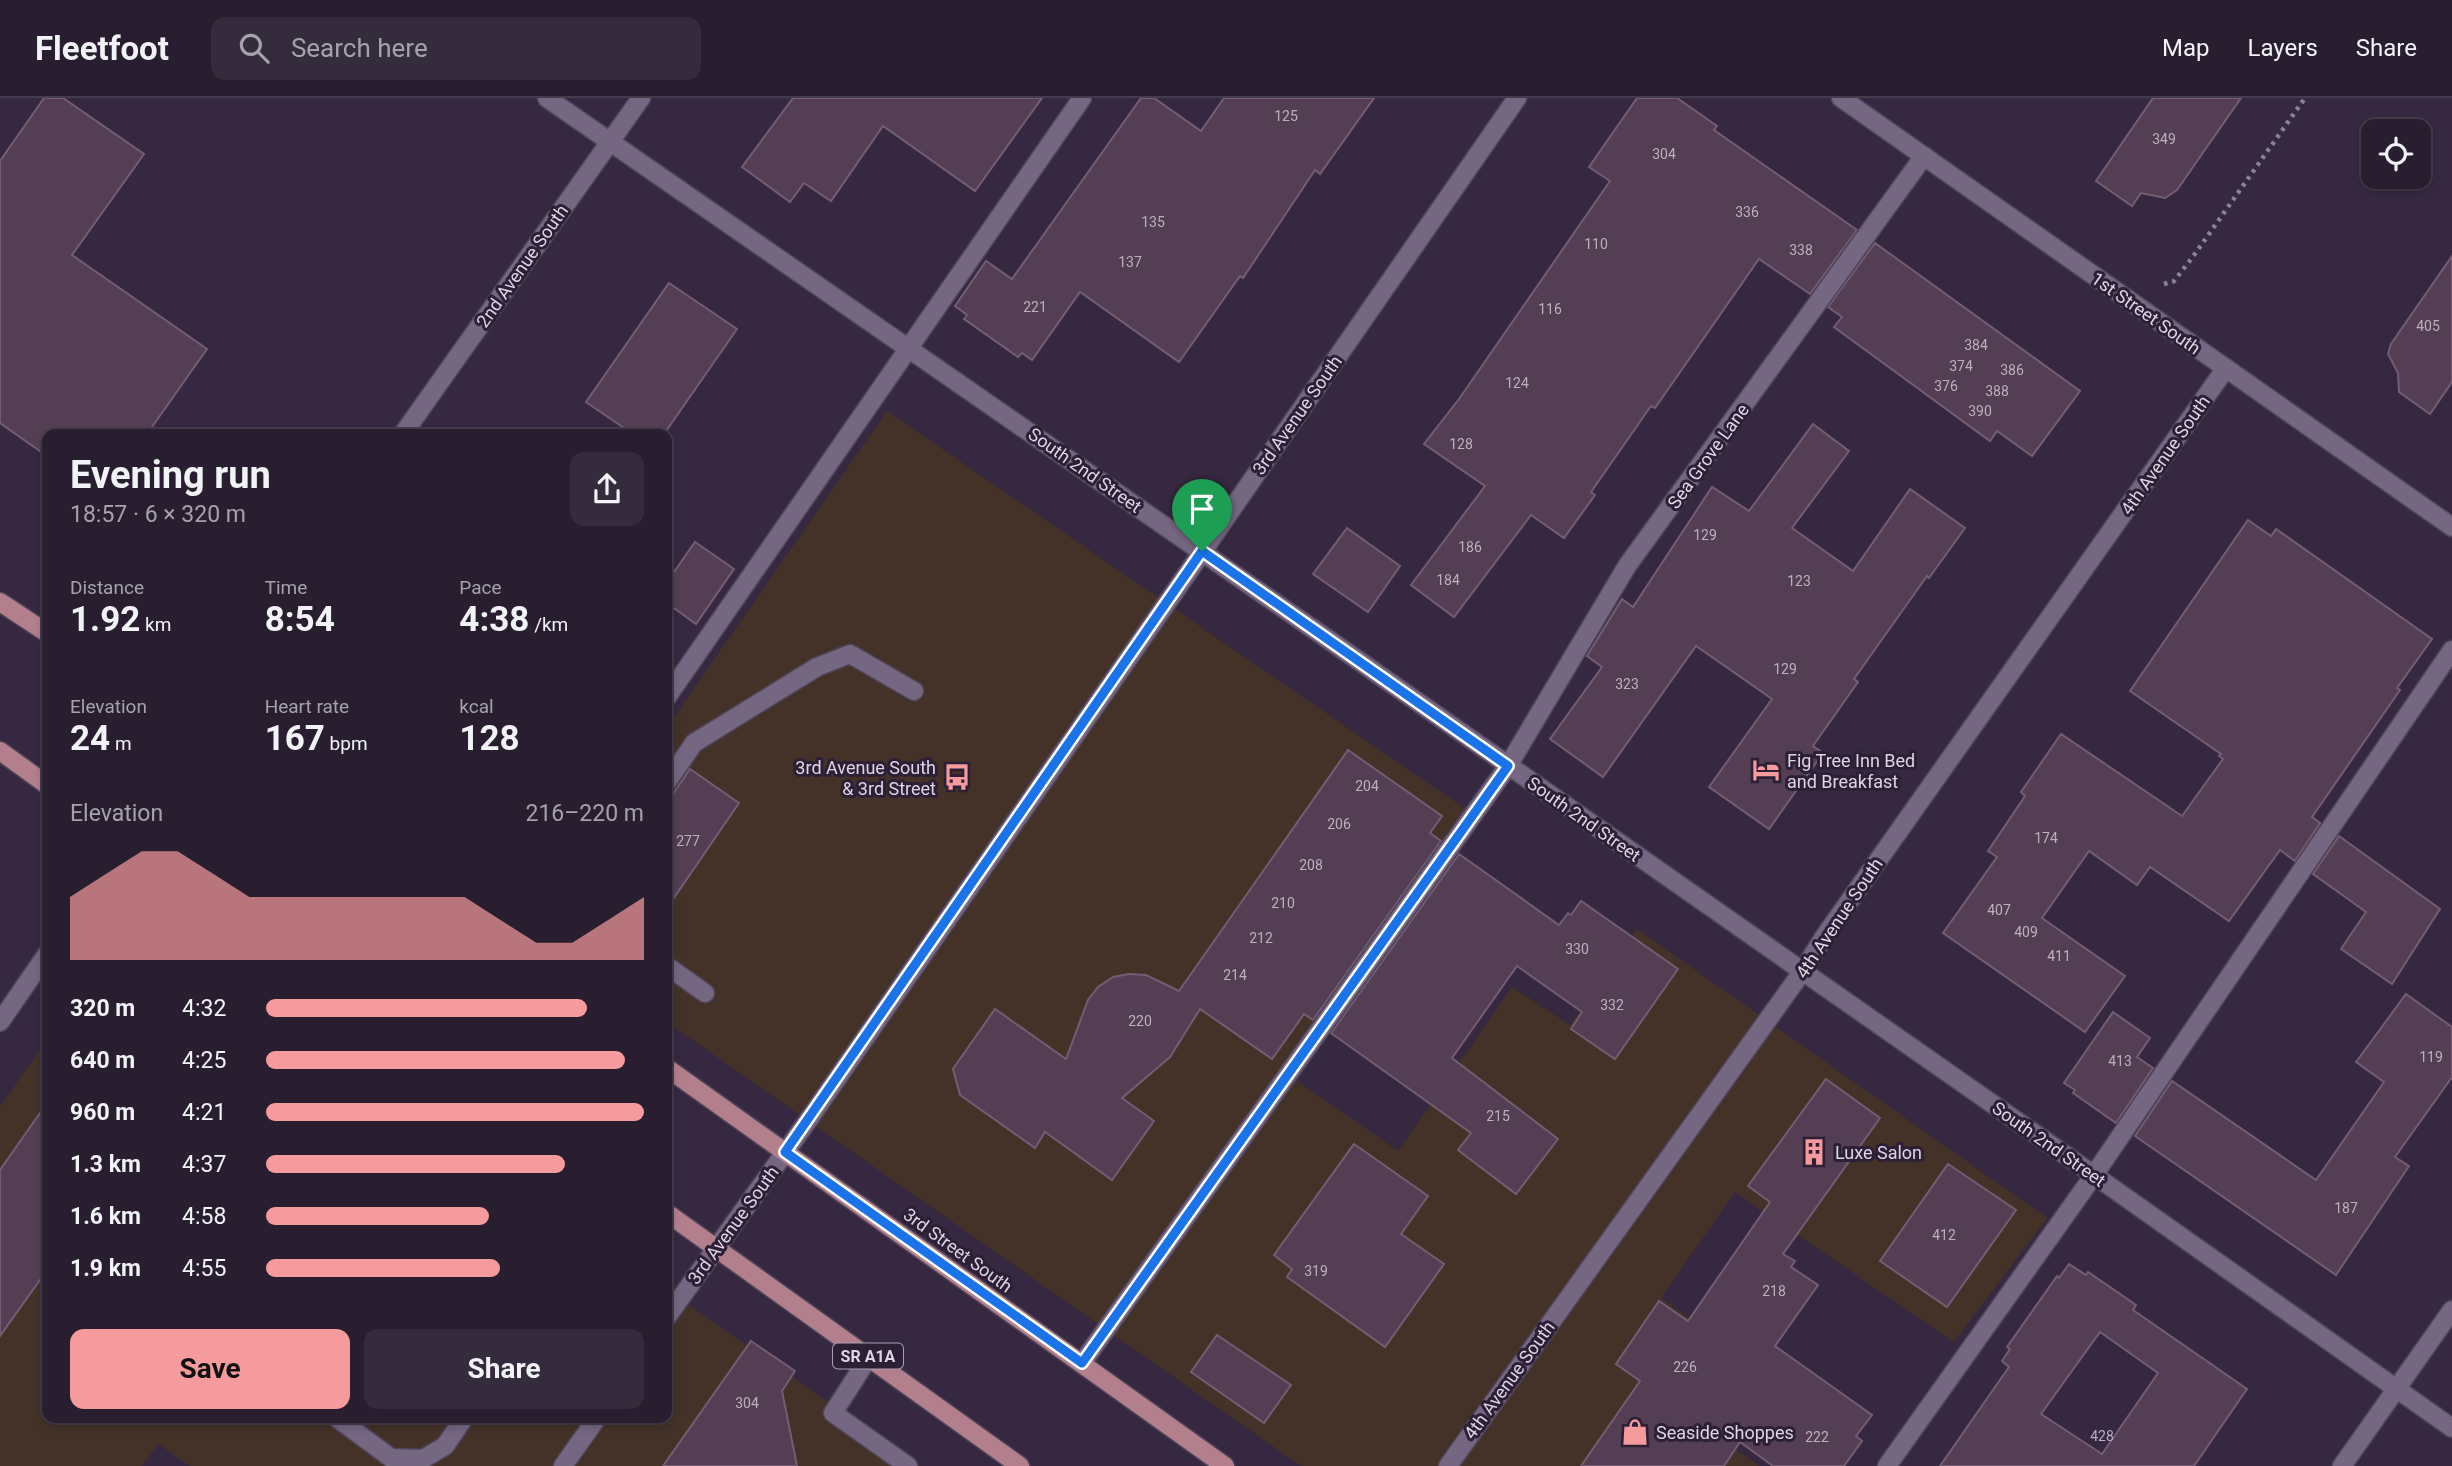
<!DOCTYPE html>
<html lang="en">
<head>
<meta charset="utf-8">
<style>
	:root { --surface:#281e30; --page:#342b3c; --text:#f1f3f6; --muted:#a5a2ab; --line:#443c4c; --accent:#f59b9d }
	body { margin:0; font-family:Roboto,sans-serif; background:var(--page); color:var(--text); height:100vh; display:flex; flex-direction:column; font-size:26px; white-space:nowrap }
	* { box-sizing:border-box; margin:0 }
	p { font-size:23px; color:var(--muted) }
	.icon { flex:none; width:38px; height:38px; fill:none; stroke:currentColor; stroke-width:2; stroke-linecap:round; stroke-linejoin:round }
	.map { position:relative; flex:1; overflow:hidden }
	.side { position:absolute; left:42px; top:331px; width:630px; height:994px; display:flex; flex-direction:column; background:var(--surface); border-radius:14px; box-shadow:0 4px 10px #0003,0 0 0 2px var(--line) }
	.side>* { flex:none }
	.tools { position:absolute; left:2361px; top:21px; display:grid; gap:14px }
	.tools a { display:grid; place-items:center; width:70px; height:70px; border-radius:14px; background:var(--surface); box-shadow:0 4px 10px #0003,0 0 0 2px var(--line); font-size:35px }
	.pin { position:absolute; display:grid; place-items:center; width:60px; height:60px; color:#fff; margin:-72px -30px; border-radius:50% 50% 50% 0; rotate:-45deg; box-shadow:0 0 7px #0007 }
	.pin .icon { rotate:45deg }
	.round { display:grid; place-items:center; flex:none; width:74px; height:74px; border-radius:14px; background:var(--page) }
	.summary { display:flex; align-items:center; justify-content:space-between; height:119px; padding:0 28px }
	h1 { font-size:38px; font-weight:700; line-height:52px }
	.figures { display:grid; grid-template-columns:repeat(3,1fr); gap:10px; height:119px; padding:7px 28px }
	.figures div { display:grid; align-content:center }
	.figures b { font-size:35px; font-weight:700 }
	.figures small { font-size:19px; font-weight:400 }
	.figures p { font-size:19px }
	.chart { height:196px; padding:14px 28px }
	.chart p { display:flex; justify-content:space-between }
	.chart svg { width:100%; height:126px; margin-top:7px; fill:var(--accent); opacity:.7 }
	.primary-button { display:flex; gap:14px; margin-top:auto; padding:14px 28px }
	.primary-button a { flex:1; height:80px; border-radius:14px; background:var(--accent); color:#111; font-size:28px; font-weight:700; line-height:80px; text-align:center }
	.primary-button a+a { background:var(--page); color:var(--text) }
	ul { padding:0 28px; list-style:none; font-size:23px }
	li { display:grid; grid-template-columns:112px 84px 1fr; align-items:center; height:52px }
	li i { height:18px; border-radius:9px; background:var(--accent) }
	header { display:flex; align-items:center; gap:42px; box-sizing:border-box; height:98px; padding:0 35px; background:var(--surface); border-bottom:2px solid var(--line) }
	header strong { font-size:33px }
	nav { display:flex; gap:38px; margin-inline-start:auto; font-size:24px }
	.search { width:490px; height:63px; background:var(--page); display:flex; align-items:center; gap:18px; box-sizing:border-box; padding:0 24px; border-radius:14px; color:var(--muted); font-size:26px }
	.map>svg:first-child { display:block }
</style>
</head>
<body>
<header>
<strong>Fleetfoot</strong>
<div class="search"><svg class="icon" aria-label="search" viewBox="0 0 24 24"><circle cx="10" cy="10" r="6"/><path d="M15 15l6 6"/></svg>Search here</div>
<nav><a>Map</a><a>Layers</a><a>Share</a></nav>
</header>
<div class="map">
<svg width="2452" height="1368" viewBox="0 0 2452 1368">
	<rect width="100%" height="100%" fill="#362840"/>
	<g fill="#443229">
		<polygon points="887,313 1480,721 1293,980 1398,1053 1512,889 1570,927 1637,831 2047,1120 1954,1244 1735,1094 1661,1200 1779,1283 1732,1349 1759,1368 1301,1368 667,924 667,629"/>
		<polygon points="47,941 47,1320 667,1320 667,1192 920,1368 190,1368 158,1346 142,1368 0,1368 0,1009"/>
	</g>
	<g fill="#543e54" stroke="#745d73" stroke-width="2" fill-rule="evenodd">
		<polygon points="44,0 63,0 144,56 72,157 207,251 147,336 47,336 47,358 0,325 0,63"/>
		<polygon points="793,0 1042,0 975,93 883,28 831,103 804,85 790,104 742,69"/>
		<polygon points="1141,0 1154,0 1201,33 1224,0 1374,0 1320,76 1315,72 1243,180 1240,178 1179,264 1080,194 1032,262 1022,255 1018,259 964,221 967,217 955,208 986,163 1012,181"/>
		<polygon points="1637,0 1677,0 1717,28 1714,32 1857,132 1810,196 1759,161 1655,310 1651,308 1591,394 1595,397 1564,440 1531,417 1454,519 1411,487 1485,388 1424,346 1459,301 1610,83 1589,69"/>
		<polygon points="2153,0 2241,0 2177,92 2165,100 2141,95 2132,108 2096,83"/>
		<polygon points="1875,145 2080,293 2032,358 1997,333 1990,343 1834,229 1842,219 1828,209"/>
		<polygon points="2452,158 2452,284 2430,316 2399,294 2398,275 2388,256 2391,246"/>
		<polygon points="669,185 737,231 664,336 633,336 586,304"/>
		<polygon points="1813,326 1849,353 1792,430 1853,473 1910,391 1965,430 1929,480 1927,478 1854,581 1858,584 1813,648 1823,655 1769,731 1709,689 1772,601 1696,548 1603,679 1550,641 1602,569 1587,558 1622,501 1633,509 1712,389 1749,413"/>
		<polygon points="2248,422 2271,438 2276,431 2432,541 2397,590 2400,592 2312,719 2320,725 2295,763 2280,752 2229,823 2150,769 2137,787 2089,753 2042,820 2125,878 2085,934 1943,835 1997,759 1988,753 2025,698 2021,694 2061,636 2182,718 2223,661 2219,658 2221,656 2130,593"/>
		<polygon points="1347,430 1400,468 1368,514 1313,476"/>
		<polygon points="695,444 734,471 696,526 667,505 667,484"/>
		<polygon points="1348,652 1442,718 1430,735 1441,743 1313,922 1304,916 1272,961 1200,911 1170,959 1122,1000 1154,1023 1112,1082 1045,1034 1035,1050 960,997 953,971 995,911 1066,961 1088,902 1098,889 1113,879 1129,876 1146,877 1179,893"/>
		<polygon points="690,671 739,705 667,810 667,705"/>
		<polygon points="2339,738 2440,811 2392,886 2341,851 2366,814 2313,776"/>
		<polygon points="1459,756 1559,827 1568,815 1571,817 1581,803 1678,871 1615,961 1571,931 1582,914 1517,868 1452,960 1558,1041 1516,1096 1458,1052 1471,1035 1331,935"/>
		<polygon points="2406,896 2452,929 2452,979 2395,1059 2409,1068 2336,1177 2135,1038 2172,983 2316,1082 2384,984 2356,964"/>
		<polygon points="2113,914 2150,940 2137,959 2153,970 2116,1025 2073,995 2075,992 2064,985"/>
		<polygon points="1826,981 1880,1020 1783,1156 1795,1163 1791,1169 1818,1187 1775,1248 1872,1317 1856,1338 1862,1343 1844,1368 1773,1368 1740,1344 1724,1368 1581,1368 1640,1283 1616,1266 1659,1203 1688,1223 1770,1104 1748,1088"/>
		<polygon points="47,1005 47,1172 0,1238 0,1072"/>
		<polygon points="1354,1046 1428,1098 1401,1136 1444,1166 1385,1249 1287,1179 1292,1171 1274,1157"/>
		<polygon points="1948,1066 2016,1112 1947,1209 1880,1163"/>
		<path d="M2069,1166L2086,1177L2088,1174L2136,1207L2133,1212L2247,1291L2194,1368H1940L2009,1269L2002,1263L2010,1251L2007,1249L2057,1178L2059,1180ZM2100,1234L2158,1275L2102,1356L2041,1316Z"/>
		<polygon points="1217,1237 1291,1287 1264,1325 1191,1274"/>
		<polygon points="751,1243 795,1273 782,1293 797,1368 663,1368"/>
	</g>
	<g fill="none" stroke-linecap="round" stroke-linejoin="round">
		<defs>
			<g id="service">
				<polyline points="667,599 1082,0"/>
				<polyline points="667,684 694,645 817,569 850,556 914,593"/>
				<polyline points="667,868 705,895"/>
				<polyline points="869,1259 833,1315 908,1368"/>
				<polyline points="1082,1265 1508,668 1627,468 1924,58"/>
				<polyline points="337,1320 391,1360 423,1361 445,1348 464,1320"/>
				<polyline points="1887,1368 2094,1077 2452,552"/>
			</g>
			<g id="minor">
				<polyline points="547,0 1342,551 2094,1077 2452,1330"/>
				<polyline points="403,336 641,0"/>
				<polyline points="0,924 47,856"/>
				<polyline points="667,1219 809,1021 1517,0"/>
				<polyline points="563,1368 597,1320"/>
				<polyline points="1448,1368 1802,874 1824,839 2226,270"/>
				<polyline points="2342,1368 2452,1212"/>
			</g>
			<polyline id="tertiary" points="1841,0 2452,429"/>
			<g id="primary">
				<polyline points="0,504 47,535"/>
				<polyline points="0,653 47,687"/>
				<polyline points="667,970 1225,1368"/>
				<polyline points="667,1115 1020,1368"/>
			</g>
		</defs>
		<use href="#service" stroke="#4f4458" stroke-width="21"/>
		<use href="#minor" stroke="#4f4458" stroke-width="21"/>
		<use href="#tertiary" stroke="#4f4458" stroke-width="21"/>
		<use href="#primary" stroke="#4f4458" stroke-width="21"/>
		<polyline stroke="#8c8195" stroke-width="4.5" stroke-dasharray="3.5 5" stroke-linecap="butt" points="2164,186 2174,183 2192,160 2305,0"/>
		<use href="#service" stroke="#756682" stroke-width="18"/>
		<use href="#minor" stroke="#756682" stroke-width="18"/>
		<use href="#tertiary" stroke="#756682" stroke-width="18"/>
		<use href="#primary" stroke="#b37f8d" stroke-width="18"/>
	</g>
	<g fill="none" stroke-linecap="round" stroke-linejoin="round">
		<defs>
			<polygon id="route" points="1202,453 1508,668 1082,1265 785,1054"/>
		</defs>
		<use href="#route" stroke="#fff" stroke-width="14"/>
		<use href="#route" stroke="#1a73e8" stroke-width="9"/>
	</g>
	<defs>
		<symbol id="hotel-bare" viewBox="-9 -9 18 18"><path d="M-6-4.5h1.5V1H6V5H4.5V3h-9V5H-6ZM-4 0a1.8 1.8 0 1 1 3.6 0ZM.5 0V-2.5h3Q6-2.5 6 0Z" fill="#f59b9d" stroke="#2c1f36" stroke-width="2.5" paint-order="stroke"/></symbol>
		<symbol id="bus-bare" viewBox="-9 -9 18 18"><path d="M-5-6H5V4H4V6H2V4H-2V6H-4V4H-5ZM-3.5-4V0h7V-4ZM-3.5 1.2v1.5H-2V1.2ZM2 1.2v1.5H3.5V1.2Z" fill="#f59b9d" stroke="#2c1f36" stroke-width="2.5" paint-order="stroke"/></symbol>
		<symbol id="building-bare" viewBox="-9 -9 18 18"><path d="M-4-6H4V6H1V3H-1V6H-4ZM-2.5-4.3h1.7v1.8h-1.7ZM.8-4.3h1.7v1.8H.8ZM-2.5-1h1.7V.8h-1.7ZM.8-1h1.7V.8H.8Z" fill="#f59b9d" stroke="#2c1f36" stroke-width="2.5" paint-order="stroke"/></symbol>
		<symbol id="shop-bare" viewBox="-9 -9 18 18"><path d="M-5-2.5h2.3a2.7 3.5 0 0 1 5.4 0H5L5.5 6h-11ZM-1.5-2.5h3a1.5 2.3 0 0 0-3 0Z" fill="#f59b9d" stroke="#2c1f36" stroke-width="2.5" paint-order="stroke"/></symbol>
	</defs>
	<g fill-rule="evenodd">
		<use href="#hotel-bare" x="1747" y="653" width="38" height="38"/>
		<use href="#bus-bare" x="938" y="660" width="38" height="38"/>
		<use href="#building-bare" x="1795" y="1035" width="38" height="38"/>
		<use href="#shop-bare" x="1616" y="1315" width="38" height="38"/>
	</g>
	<g text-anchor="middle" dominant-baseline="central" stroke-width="6" stroke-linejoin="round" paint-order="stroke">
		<g font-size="14" fill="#bcb0c1">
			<text x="1286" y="18">125</text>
			<text x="2164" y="41">349</text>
			<text x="1664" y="56">304</text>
			<text x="1747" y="114">336</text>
			<text x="1153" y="124">135</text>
			<text x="1596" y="146">110</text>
			<text x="1801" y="152">338</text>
			<text x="1130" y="164">137</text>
			<text x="1035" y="209">221</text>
			<text x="1550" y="211">116</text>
			<text x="2428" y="228">405</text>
			<text x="1976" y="247">384</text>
			<text x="1961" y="268">374</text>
			<text x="2012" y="272">386</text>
			<text x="1517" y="285">124</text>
			<text x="1946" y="288">376</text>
			<text x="1997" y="293">388</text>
			<text x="1980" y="313">390</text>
			<text x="1461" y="346">128</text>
			<text x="1705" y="437">129</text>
			<text x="1470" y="449">186</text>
			<text x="1448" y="482">184</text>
			<text x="1799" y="483">123</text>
			<text x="1785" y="571">129</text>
			<text x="1627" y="586">323</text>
			<text x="1367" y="688">204</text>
			<text x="1339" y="726">206</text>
			<text x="2046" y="740">174</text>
			<text x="688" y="743">277</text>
			<text x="1311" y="767">208</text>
			<text x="1283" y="805">210</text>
			<text x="1999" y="812">407</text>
			<text x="2026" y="834">409</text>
			<text x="1261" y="840">212</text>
			<text x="1577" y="851">330</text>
			<text x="2059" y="858">411</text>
			<text x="1235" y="877">214</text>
			<text x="1612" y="907">332</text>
			<text x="1140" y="923">220</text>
			<text x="2431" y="959">119</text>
			<text x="2120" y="963">413</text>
			<text x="1498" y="1018">215</text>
			<text x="2346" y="1110">187</text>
			<text x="1944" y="1137">412</text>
			<text x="1316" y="1173">319</text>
			<text x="1774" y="1193">218</text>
			<text x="1685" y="1269">226</text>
			<text x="747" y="1305">304</text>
			<text x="2102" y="1338">428</text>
			<text x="1817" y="1339">222</text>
		</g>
		<rect fill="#2c1f36" stroke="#a99fb0" stroke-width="2" x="833" y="1245.5" width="70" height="25" rx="5"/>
		<g font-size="16" font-weight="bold" fill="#ded6e5">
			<text x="868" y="1258">SR A1A</text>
		</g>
		<g font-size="18" fill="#ded6e5" stroke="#2c1f36">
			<text transform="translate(522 168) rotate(-55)">2nd Avenue South</text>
			<text transform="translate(2146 215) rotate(35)">1st Street South</text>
			<text transform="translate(1297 317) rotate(-55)">3rd Avenue South</text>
			<text transform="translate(2165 357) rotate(-55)">4th Avenue South</text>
			<text transform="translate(1708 358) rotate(-54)">Sea Grove Lane</text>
			<text transform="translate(1085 372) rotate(35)">South 2nd Street</text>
			<text transform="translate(1584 721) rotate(35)">South 2nd Street</text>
			<text transform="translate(1839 820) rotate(-56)">4th Avenue South</text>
			<text transform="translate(2049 1046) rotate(35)">South 2nd Street</text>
			<text transform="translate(733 1127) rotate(-54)">3rd Avenue South</text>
			<text transform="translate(958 1152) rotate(36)">3rd Street South</text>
			<text transform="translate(1509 1282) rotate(-54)">4th Avenue South</text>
		</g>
		<g font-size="18" fill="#ded6e5" stroke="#2c1f36" text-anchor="start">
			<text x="1787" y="662">Fig Tree Inn Bed<tspan x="1787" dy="21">and Breakfast</tspan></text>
			<text x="936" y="669" text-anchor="end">3rd Avenue South<tspan x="936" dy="21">&amp; 3rd Street</tspan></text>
			<text x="1835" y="1054">Luxe Salon</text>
			<text x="1656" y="1334">Seaside Shoppes</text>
		</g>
	</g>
</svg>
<div class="tools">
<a><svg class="icon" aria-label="locate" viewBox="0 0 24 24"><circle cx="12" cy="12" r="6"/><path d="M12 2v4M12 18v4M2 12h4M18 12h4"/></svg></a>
</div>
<div class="pin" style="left:1202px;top:453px;background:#1e9e55"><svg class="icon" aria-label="arrive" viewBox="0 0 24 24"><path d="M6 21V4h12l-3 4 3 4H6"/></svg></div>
<section class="side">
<div class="summary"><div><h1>Evening run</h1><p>18:57 · 6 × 320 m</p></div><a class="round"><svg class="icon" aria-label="share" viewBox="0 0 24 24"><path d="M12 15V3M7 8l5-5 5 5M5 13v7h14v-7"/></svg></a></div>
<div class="figures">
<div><p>Distance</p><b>1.92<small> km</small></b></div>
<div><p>Time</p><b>8:54</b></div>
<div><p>Pace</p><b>4:38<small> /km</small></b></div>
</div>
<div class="figures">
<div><p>Elevation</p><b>24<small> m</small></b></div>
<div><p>Heart rate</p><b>167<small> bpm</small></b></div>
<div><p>kcal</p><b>128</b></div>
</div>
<div class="chart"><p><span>Elevation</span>216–220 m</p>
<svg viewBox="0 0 160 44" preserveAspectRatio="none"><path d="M0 44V22L10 14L20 6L30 6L40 14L50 22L60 22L70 22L80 22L90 22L100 22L110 22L120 30L130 38L140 38L150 30L160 22V44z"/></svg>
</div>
<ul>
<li><b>320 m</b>4:32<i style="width:85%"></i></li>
<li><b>640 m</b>4:25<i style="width:95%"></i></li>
<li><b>960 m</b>4:21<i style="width:100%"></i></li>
<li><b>1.3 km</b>4:37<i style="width:79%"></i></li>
<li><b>1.6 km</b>4:58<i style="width:59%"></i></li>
<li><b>1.9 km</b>4:55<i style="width:62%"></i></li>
</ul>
<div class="primary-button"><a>Save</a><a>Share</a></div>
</section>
</div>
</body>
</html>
